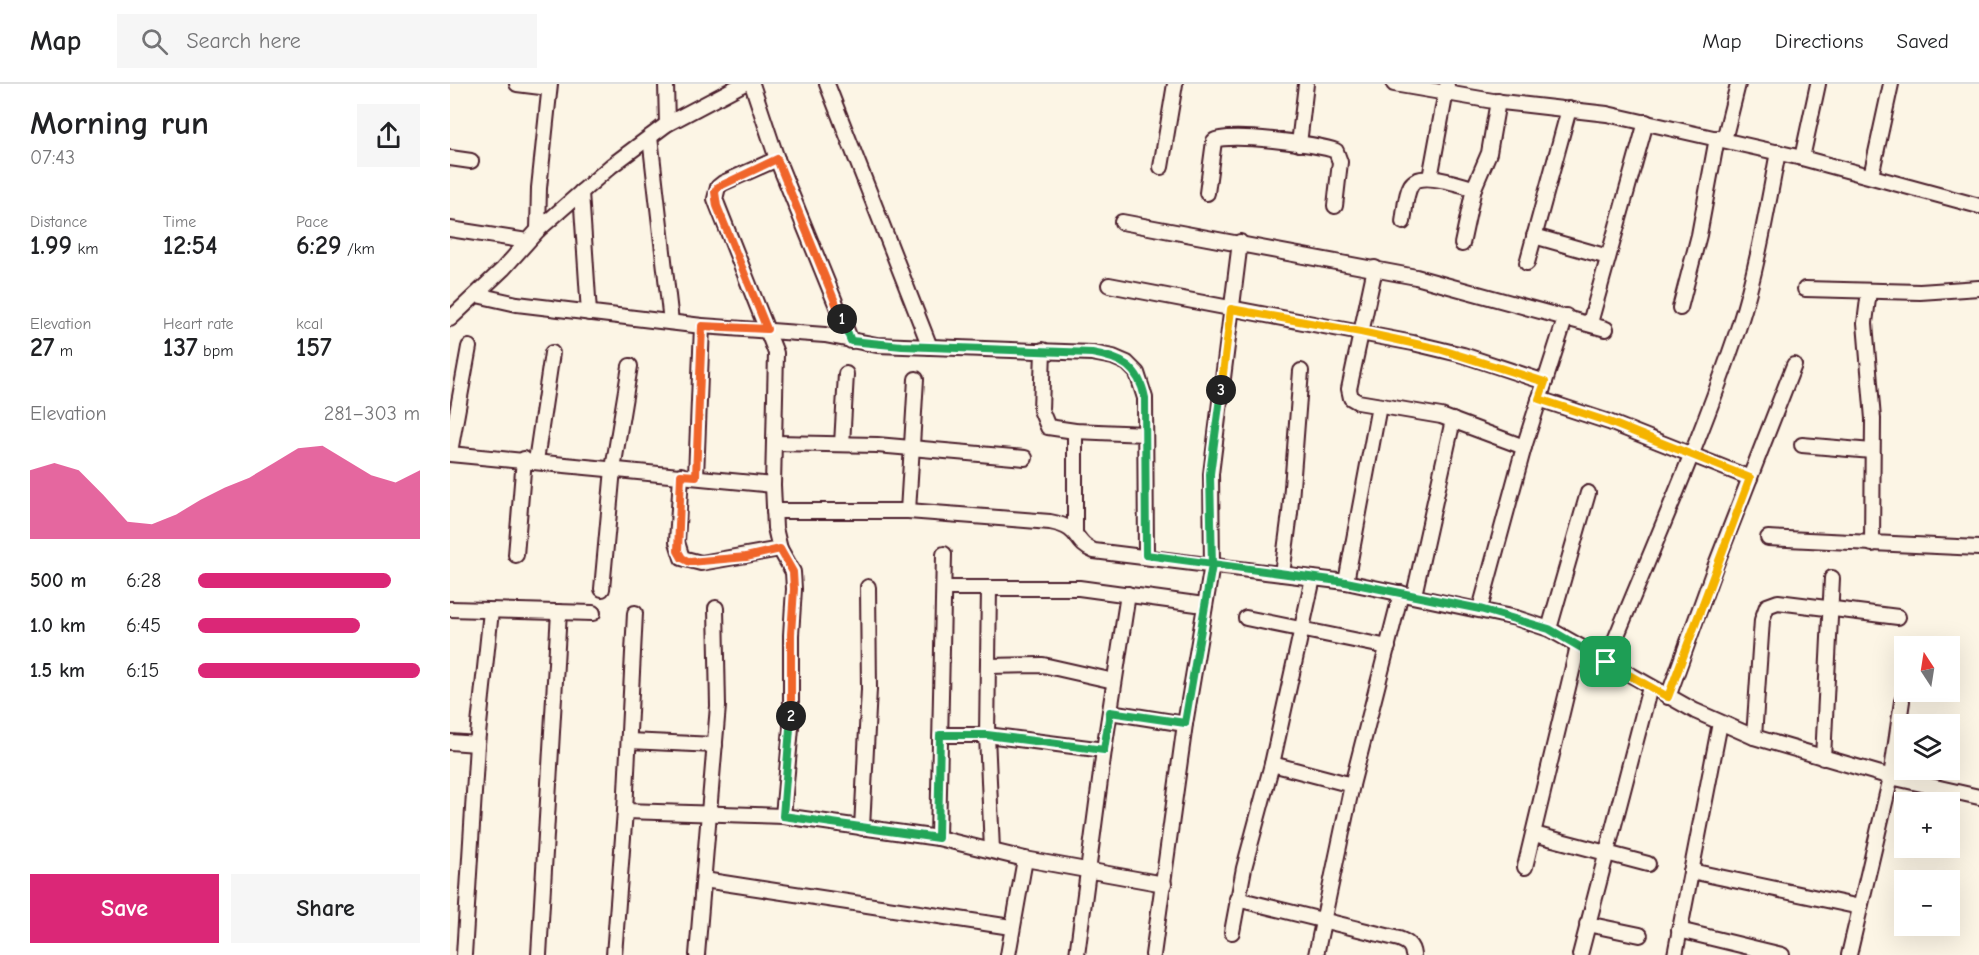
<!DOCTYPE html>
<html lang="en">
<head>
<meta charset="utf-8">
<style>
	:root { --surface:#fff; --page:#f6f6f6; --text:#202124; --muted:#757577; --line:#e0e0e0; --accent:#db2777 }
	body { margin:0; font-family:"Comic Neue",sans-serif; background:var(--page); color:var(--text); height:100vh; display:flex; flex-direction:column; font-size:22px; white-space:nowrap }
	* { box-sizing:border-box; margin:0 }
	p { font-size:20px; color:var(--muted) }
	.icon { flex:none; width:33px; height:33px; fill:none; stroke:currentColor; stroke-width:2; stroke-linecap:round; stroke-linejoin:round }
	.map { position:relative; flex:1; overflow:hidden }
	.sheet { display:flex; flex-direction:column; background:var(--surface); width:450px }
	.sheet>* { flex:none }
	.needle { width:39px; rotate:348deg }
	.controls { position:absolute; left:1444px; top:552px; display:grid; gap:12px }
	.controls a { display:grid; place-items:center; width:66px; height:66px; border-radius:0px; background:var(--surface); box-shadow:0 6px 24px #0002; font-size:30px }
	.pin { position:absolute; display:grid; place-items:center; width:51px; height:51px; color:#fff; margin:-26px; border-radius:12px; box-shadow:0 3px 9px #0006 }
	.km { position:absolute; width:30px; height:30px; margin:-15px; border-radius:50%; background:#222; color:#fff; font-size:16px; line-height:30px; text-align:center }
	.round { display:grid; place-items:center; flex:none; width:63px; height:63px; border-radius:0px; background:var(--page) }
	.summary { display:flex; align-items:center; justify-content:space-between; height:102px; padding:0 30px }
	h1 { font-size:33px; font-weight:700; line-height:45px }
	.metrics { display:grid; grid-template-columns:repeat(3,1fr); gap:9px; height:102px; padding:6px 30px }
	.metrics div { display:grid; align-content:center }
	.metrics b { font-size:26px; font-weight:700 }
	.metrics small { font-size:16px; font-weight:400 }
	.metrics p { font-size:16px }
	.chart { height:168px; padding:12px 30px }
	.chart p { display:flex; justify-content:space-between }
	.chart svg { width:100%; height:108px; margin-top:6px; fill:var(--accent); opacity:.7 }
	.button { display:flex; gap:12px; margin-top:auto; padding:12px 30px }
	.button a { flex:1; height:69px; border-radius:0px; background:var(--accent); color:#fff; font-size:24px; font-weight:700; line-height:69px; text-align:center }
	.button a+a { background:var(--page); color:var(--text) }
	ul { padding:0 30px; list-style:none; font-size:20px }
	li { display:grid; grid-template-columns:96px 72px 1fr; align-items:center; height:45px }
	li i { height:15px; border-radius:8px; background:var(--accent) }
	header { display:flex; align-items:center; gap:36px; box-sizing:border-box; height:84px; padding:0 30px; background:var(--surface); border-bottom:2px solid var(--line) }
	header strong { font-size:28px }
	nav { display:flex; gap:33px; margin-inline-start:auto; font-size:21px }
	.search { width:420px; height:54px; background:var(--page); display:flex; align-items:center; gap:15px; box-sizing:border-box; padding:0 21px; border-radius:0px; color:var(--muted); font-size:22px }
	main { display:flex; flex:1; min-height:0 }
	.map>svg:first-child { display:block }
</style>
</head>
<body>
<header>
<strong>Map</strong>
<div class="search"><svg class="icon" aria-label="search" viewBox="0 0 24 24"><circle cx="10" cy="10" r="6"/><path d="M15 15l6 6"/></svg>Search here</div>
<nav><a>Map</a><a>Directions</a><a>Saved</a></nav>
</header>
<main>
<section class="sheet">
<div class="summary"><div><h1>Morning run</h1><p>07:43</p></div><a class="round"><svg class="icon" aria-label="share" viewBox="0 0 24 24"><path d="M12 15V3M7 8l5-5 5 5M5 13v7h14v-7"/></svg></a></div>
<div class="metrics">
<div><p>Distance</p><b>1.99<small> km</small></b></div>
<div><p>Time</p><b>12:54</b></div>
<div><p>Pace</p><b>6:29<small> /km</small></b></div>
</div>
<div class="metrics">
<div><p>Elevation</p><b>27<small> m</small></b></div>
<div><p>Heart rate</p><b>137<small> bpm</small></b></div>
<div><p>kcal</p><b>157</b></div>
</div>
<div class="chart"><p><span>Elevation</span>281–303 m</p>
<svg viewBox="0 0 160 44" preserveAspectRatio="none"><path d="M0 44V16L10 13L20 16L30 26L40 37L50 38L60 34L70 28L80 23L90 19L100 13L110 7L120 6L130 12L140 18L150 21L160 16V44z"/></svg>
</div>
<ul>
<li><b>500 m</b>6:28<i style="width:87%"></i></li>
<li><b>1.0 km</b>6:45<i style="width:73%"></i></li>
<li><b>1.5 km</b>6:15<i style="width:100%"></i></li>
</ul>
<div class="button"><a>Save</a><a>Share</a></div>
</section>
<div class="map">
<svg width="1529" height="871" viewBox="0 0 1529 871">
	<rect width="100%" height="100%" fill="#fcf5e5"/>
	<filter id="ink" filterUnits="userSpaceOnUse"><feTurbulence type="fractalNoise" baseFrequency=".0167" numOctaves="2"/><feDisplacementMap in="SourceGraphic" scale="12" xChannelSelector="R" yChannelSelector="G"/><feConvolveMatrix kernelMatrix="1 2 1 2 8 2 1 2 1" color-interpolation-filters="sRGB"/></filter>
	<g filter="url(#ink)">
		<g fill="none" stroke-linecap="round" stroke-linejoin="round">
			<defs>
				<g id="street">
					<polyline points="67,0 99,4"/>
					<polyline points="216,0 217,40"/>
					<polyline points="302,0 327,75 401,257"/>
					<polyline points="377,0 480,263"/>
					<polyline points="944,0 1043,17 1157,30 1352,74 1529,122"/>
					<polyline points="200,53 221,238"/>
					<polyline points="1274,56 1288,0"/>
					<polyline points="849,60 856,0"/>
					<polyline points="0,74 21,77"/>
					<polyline points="1352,74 1368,0"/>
					<polyline points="711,83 725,0"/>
					<polyline points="1421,92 1441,0"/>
					<polyline points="980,94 997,2"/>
					<polyline points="131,108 139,229"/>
					<path d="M757,109L764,57C776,48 869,60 886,67L890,78L885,122"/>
					<polyline points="672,138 966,193 1156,245"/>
					<path d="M953,138C955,127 955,111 961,101C970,86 1010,101 1024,104"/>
					<polyline points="0,145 77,157"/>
					<polyline points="88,146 89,104 100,0"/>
					<polyline points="1084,152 1158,173"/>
					<polyline points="1012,160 1024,104 1039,69 1048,17"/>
					<polyline points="1077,179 1119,25"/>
					<polyline points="925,184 899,305 901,314 908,318 991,332 1074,363"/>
					<polyline points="659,201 963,259 1013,271 1095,298"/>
					<polyline points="1355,205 1470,208 1529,204"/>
					<polyline points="1419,207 1415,239 1423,335 1422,460"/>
					<polyline points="27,211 67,220 252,242 375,251 427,261 642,269 663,273 677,279 687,289 695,314 696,471"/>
					<polyline points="1230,224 1249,151 1267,54"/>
					<polyline points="0,235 53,185 88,146 161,82 217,40 293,0"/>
					<polyline points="1140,239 1196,38"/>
					<polyline points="593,266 591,326 598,343 625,347 695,350"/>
					<polyline points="1089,315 1159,338 1300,394"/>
					<polyline points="325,359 427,361 575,374"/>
					<polyline points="392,360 396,290"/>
					<polyline points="1352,361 1422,367"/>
					<polyline points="0,368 19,263"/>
					<polyline points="0,370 323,401"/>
					<polyline points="86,377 102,269"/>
					<polyline points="231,391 227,458 232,474 251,479 330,465 325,444 323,401 326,269 265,115 268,103 273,99 327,75"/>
					<polyline points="246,392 252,242"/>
					<path d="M324,427H458L600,438C633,444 622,458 644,467L896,498L1066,534L1099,545L1245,627L1304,653L1441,693L1529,713"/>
					<polyline points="458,427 466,295"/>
					<polyline points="625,447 625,347"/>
					<polyline points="1318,454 1529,464"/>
					<polyline points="330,465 343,488 344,505 341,551 341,644 333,732"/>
					<polyline points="66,471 74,375"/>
					<polyline points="832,490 840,429 851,287"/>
					<polyline points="896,498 929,322"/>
					<polyline points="494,504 629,504 754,521"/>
					<polyline points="539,504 537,651 542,766"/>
					<polyline points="152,505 163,385 180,282"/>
					<polyline points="964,511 1003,336"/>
					<polyline points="0,525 143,529"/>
					<polyline points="1030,525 1074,363 1116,232"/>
					<polyline points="796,534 938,563"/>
					<polyline points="1099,545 1138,409"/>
					<path d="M1156,578C1201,467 1251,356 1289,242C1307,186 1317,126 1328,68"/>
					<polyline points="538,582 593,581 664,597"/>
					<polyline points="1218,613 1265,483 1344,281"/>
					<polyline points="660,628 735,640"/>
					<polyline points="491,651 537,651 654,666"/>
					<polyline points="1304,653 1312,536 1317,522 1328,518 1448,533"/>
					<polyline points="179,657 265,661"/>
					<polyline points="0,658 27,660"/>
					<polyline points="1373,674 1382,494"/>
					<polyline points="822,680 902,701"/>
					<polyline points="175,727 333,732 488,754 575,775 714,800"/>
					<polyline points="412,744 419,605 418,503"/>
					<polyline points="1084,750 1198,780"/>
					<polyline points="488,754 494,470"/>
					<polyline points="1075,783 1128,562"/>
					<polyline points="1241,787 1410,823"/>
					<polyline points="254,796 561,843"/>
					<path d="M787,815L949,855C957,858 962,861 963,871"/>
					<polyline points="1137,840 1190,851"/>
					<polyline points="1229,846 1332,871"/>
					<polyline points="782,848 794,784 822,680 863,494"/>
					<polyline points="14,871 27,660 41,527"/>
					<polyline points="89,871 109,528"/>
					<polyline points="164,871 175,727 185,529"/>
					<polyline points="247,871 268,622 266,524"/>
					<polyline points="558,871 575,775"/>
					<polyline points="627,871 654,666 678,510"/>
					<polyline points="703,871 735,640 762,481 761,390 790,158"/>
					<polyline points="866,871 902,701 951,509"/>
					<polyline points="1130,871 1200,603"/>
					<polyline points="1225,871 1270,639"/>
					<polyline points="1399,871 1441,693 1452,617"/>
				</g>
			</defs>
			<use href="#street" stroke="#4a1f2b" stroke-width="18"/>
			<use href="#street" stroke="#fcf5e5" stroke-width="14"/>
		</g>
	</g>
	<g fill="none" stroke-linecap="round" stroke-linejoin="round" filter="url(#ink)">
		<defs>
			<path id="split-1" d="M392,235L401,257L452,262L642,269C672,274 689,283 695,314L696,471L896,498L1030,525L1099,545L1156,578"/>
			<polyline id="split-2" points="341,632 341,550 344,505 343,488 330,465 296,473 240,478 232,474 228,467 231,391 246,392 252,242 317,245 267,122 265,108 268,103 327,75 392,235"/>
			<polyline id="split-3" points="341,632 333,732 488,754 490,651 537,651 654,666 660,628 735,639 762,481 760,390 771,306"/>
			<polyline id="split-4" points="771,306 781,225 911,248 989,265 1095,298 1089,315 1159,338 1300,394 1218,613 1156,578"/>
		</defs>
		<use href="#split-1" stroke="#fff" stroke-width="12"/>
		<use href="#split-2" stroke="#fff" stroke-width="12"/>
		<use href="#split-3" stroke="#fff" stroke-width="12"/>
		<use href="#split-4" stroke="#fff" stroke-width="12"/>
		<use href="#split-1" stroke="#22a559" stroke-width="8"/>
		<use href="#split-2" stroke="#f0652b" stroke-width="8"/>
		<use href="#split-3" stroke="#22a559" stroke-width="8"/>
		<use href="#split-4" stroke="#f5b400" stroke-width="8"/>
	</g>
</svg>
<div class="controls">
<a><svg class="needle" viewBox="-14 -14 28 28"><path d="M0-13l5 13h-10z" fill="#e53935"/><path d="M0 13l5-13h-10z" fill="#757577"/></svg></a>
<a><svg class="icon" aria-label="layers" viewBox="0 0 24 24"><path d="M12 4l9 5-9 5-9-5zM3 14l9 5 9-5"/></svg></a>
<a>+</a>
<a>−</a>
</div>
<div class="pin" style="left:1156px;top:578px;background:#1e9e55"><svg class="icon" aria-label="arrive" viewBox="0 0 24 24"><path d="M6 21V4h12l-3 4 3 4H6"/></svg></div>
<b class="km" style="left:392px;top:235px">1</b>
<b class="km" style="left:341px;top:632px">2</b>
<b class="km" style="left:771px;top:306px">3</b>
</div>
</main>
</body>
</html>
